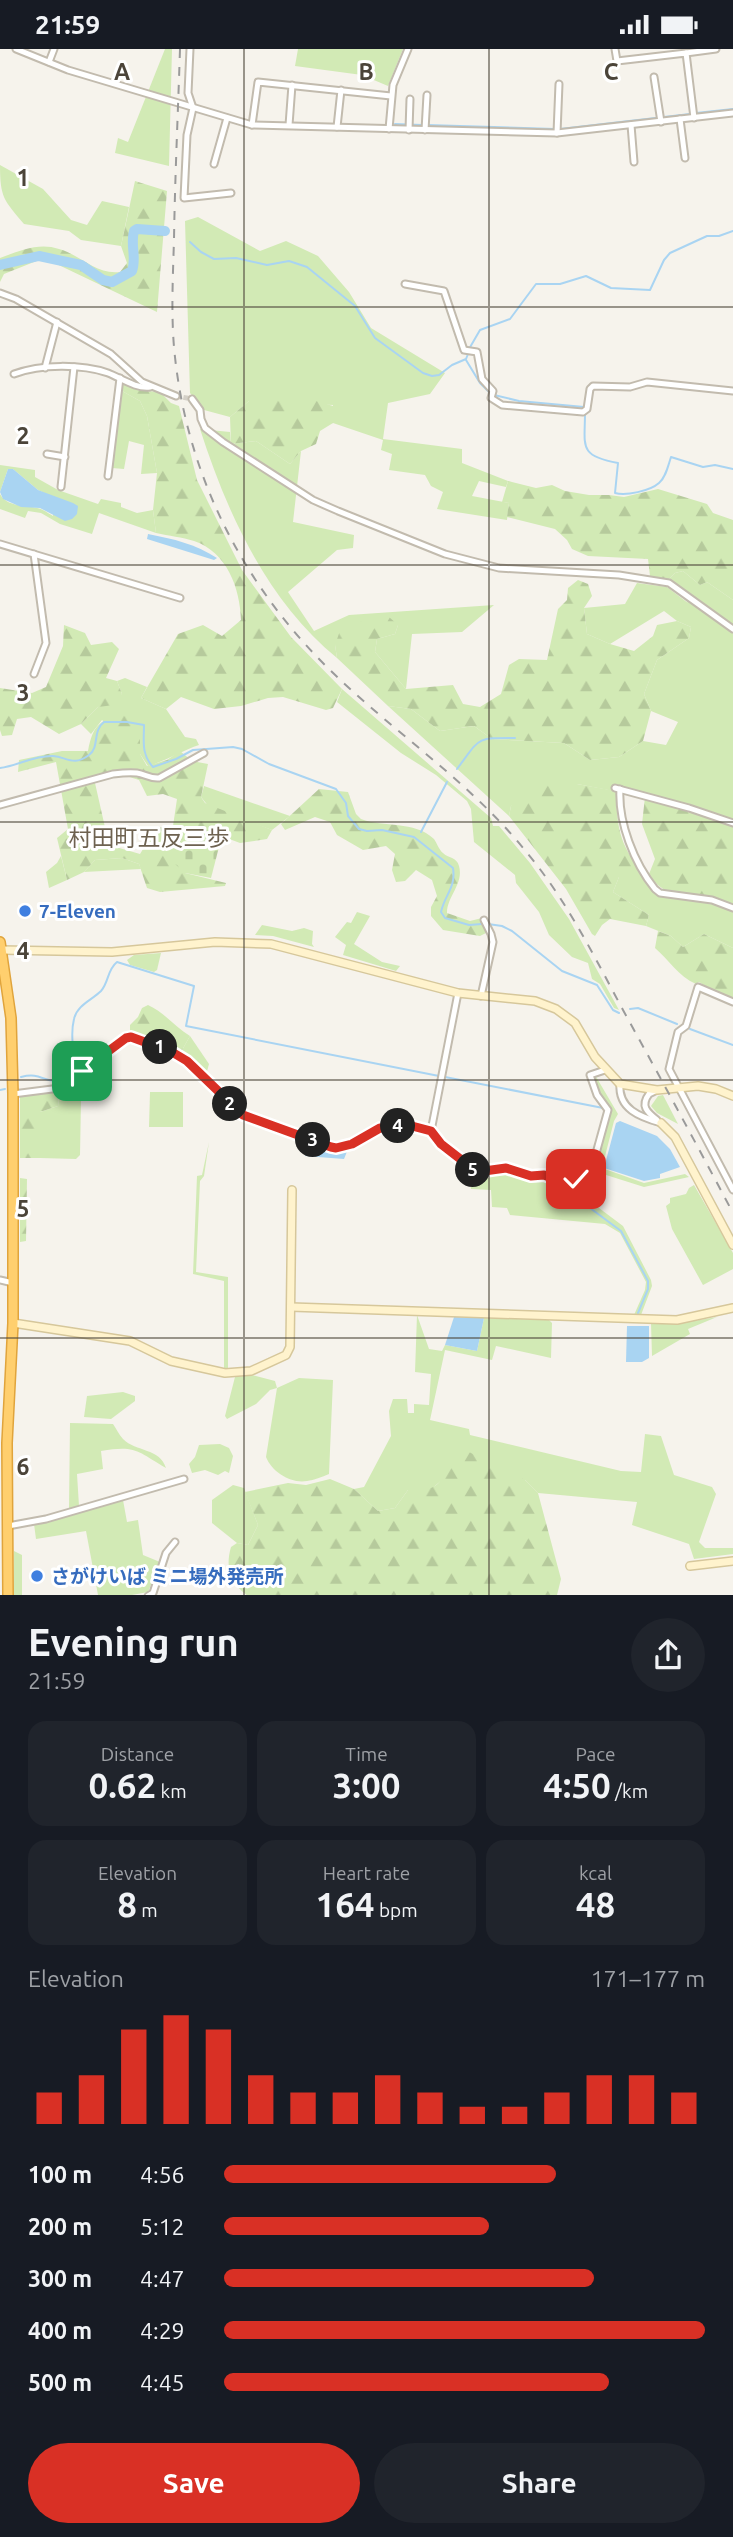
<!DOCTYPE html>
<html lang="en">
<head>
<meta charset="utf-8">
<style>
	:root { --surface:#171b24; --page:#20242c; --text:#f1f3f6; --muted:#9ea1a6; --accent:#d93025 }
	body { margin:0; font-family:Ubuntu,"Noto Sans JP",sans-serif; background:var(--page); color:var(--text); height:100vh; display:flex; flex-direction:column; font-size:26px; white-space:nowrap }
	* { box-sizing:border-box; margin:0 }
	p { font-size:23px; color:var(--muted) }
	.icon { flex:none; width:38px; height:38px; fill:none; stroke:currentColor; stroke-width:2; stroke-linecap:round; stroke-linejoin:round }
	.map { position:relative; height:1546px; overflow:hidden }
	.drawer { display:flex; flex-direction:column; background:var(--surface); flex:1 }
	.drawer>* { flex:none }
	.pin { position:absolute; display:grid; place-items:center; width:60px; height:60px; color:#fff; margin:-30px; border-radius:14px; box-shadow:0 4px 10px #0006 }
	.km { position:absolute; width:35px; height:35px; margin:-18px; border-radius:50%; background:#222; color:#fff; font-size:19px; line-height:35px; text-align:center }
	.round { display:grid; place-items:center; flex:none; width:74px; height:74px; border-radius:37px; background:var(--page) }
	.head { display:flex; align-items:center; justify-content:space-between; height:119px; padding:0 28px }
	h1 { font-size:38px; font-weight:600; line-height:52px }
	.stats { display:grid; grid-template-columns:repeat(3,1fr); gap:10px; height:119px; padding:7px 28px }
	.stats div { display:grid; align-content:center; border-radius:18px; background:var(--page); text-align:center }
	.stats b { font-size:35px; font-weight:600 }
	.stats small { font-size:19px; font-weight:400 }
	.stats p { font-size:19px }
	.chart { height:196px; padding:14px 28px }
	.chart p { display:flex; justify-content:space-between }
	.chart svg { width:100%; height:126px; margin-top:7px; stroke:var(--accent); stroke-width:6 }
	.action { display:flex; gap:14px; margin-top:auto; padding:14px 28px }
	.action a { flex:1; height:80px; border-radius:42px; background:var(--accent); color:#fff; font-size:28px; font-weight:600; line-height:80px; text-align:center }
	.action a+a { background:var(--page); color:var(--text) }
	ul { padding:0 28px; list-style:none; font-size:23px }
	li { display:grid; grid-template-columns:112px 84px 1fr; align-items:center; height:52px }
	li i { height:18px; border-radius:9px; background:var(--accent) }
	.status { display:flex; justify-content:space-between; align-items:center; height:49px; padding:0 35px; background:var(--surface); direction:ltr }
	.status svg { height:19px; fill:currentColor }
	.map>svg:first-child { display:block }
</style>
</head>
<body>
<div class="status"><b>21:59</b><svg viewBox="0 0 49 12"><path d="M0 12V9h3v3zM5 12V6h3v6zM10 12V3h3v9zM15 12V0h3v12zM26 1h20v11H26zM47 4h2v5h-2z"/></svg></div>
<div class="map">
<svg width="733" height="1547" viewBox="0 0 733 1547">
	<defs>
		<pattern id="forest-firs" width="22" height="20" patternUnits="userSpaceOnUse" patternTransform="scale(1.75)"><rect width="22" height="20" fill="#d2eab5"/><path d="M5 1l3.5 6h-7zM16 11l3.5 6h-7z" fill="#b6ca9c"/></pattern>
		<pattern id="cemetery-stones" width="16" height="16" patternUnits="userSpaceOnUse" patternTransform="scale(1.75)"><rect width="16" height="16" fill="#d2eab5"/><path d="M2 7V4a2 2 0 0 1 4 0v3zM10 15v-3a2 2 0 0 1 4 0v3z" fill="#b6ca9c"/></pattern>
	</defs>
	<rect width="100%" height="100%" fill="#f6f3ec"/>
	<g fill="#d2eab5">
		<polygon points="165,0 172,0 169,117 115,104 118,89 128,93"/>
		<polygon points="298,0 403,0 388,37 362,26 295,17"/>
		<path d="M0,116L43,140L71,171L87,176L102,152L129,158L121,197L81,191L69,182L24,175C4,151 0,149 0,116Z"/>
		<polygon points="198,168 260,202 286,192 318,207 349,243 371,279 445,324 430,345 388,354 383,390 462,400 462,414 508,432 506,438 479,432 472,447 509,454 507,471 437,460 443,443 431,437 425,426 389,421 392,405 381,401 383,391 333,374 333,356 249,352 230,368 204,361 190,344 185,172"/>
		<polygon points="122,342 140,352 147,367 157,424 141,425 144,396 129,392 124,420 112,419"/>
		<path d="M200,380L230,383L231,395L256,392L290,415L301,402L293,473L354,486L353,499L337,501L288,543L314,582L349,566L494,556L462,583L412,585L406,640L375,603L377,590L395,585L398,576L335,596L337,609C267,552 227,464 200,380Z"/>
		<path d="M0,416L35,421V428L58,441L98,455L101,450L121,454V458L137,464L153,461L156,484L99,464L92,485L60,475L41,464L28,462L25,469L0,460V445C7,458 24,456 37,459C43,460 48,464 53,467V448L38,441L13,420H8L0,443Z"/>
		<polygon points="683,522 700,536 707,533 733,551 733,811 730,811 730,793 645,748 577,735 511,757 509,767 388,657 411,660 440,682 474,677 492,690 564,694 590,711 619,708 643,692 666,696 678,673 651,662 644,645 657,611 689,589 691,578 677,572 664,562 610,595 587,585 584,559 625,555 637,534 667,538 688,554 668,531 675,524"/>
		<path d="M125,629L147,638L141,649L166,660L185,688L196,690L199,696C181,702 166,712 148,717L140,705L102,671L91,685L81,675L98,658L122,645L117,632Z"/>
		<polygon points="342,640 491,769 493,777 499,777 530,814 569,870 619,961 614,959 600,935 592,930 588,914 572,908 549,886 539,863 516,834 515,826 474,793 471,760 467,752 436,726 401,704 337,653"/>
		<polygon points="204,737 290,767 272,781 209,758 201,748"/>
		<polygon points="61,807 67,831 49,839 46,823 57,814"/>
		<polygon points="122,809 139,815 141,820 84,823 95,811"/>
		<polygon points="641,822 649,825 656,837 667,843 705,847 733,857 733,899 704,885 683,898 671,887 646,877 649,866 613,843 619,828"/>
		<polygon points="357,863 370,867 354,895 382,913 400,917 396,922 343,906 346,896 335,888 347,873 351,874"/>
		<polygon points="262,876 292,882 304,879 313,882 312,895 314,898 273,887 255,886"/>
		<polygon points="190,987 209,1015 206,1026 181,1003"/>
		<polygon points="595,1026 618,1065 614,1072 602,1119 644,1134 685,1125 689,1128 644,1138 603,1125 595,1156 623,1177 651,1231 652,1237 641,1266 634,1266 645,1241 646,1233 620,1184 605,1175 510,1166 507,1159 492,1158 491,1141 471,1140 469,1128 460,1128 460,1115 475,1126 508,1122 531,1130 543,1129 566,1136 592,1128 610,1061 603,1053 592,1029"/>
		<polygon points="78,1039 81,1051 80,1106 76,1110 40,1109 40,1063 58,1057 59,1049"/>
		<polygon points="150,1043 183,1043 183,1078 149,1078"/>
		<polygon points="663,1046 678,1075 657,1064 651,1057 658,1047"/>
		<polygon points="209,1093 204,1127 200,1132 196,1223 228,1228 228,1321 224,1320 224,1232 193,1225 197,1127 202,1126"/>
		<polygon points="694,1136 733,1204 733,1220 703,1236 672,1180 666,1157 670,1154 670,1149 686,1145 689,1139"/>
		<polygon points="417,1266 429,1300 442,1302 445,1296 477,1302 484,1269 549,1271 552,1274 551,1309 496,1297 492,1311 445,1301 430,1371 469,1380 470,1386 621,1422 641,1423 645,1385 661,1387 674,1426 712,1438 716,1445 699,1493 705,1499 733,1499 733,1505 694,1510 689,1495 632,1476 637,1453 538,1444 525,1431 442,1431 429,1442 408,1441 395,1459 378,1462 354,1440 364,1438 391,1387 389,1362 393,1350 407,1350 408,1364 414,1364 414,1355 429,1356 431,1325 415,1323"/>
		<polygon points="717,1268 688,1280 690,1285 652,1307 651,1274 676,1275"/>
		<path d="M252,1326L275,1332L277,1339L299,1329L333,1331L329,1425C322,1428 314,1431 307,1432C291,1435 272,1423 266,1408L277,1339L270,1341L256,1355L227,1370L225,1367L235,1328Z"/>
		<polygon points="123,1343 135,1347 135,1352 111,1370 84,1368 87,1347"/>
		<path d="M70,1374L113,1375C116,1379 119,1386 123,1390C136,1403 160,1399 166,1419C137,1402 136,1396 101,1402L103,1420L77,1425L79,1457L69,1461Z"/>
		<polygon points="220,1395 229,1399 233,1407 229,1424 225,1422 218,1426 205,1421 192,1424 189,1415 195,1408 199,1396"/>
		<polygon points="233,1436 244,1439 258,1476 248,1496 237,1494 212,1474 212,1451"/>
		<polygon points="123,1451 127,1473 138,1471 143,1506 160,1513 148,1543 132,1546 98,1546 86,1482 36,1490 34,1475"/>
		<polygon points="14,1502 22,1506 22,1546 14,1546"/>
	</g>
	<g fill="url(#forest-firs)" fill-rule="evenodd">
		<path d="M135,132L167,142L157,263L44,209L4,225L0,233V209C19,202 39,193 59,200C81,206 96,226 120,223L127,214L121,197Z"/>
		<path d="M123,333L147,342L160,343L171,354L179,357L197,431L242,521L291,588L342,640L333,659L326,661L283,648L268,649L241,657L214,660L181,648L166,660L141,649L178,585L203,576L222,587L241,571C240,539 227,503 194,492C182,488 169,487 156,484L153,461L157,424L147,367L140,352L122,342Z"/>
		<polygon points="301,347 333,357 333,374 320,382 316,395 301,402 290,415 256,392 231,395 230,368 249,352"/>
		<polygon points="508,432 536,439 552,436 565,442 589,446 609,446 624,448 658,440 707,455 713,464 733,471 733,551 707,533 700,536 683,522 675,524 668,531 650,527 648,510 588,507 572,500 567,491 555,480 507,468 509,454 502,453"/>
		<polygon points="578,531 588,535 592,547 584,559 587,585 610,595 634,602 653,587 657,576 677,572 691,578 689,589 657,611 644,645 651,662 643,692 619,708 590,711 564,694 492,690 474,677 440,682 411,660 388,657 337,609 335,596 342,576 389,568 398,576 395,585 377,590 375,603 406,640 453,636 463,655 480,658 501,645 509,616 519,610 547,611 558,560 567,551 568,539"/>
		<polygon points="64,576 85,584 91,596 112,593 119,600 106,629 117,632 122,645 114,656 98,658 81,675 59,685 31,668 17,670 12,686 2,687 0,681 0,639 32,644 46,638 63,597"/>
		<path d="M125,662L140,668V705L147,717L167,711L180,702L192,712L208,715L201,748L205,754L272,781L267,790L240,794L224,788L219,798L191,786L185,824L226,834L225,837L160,843L147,839L139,815L122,809L95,811L84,823L67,831L57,789L68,780L56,713L18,723L19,711L62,702H88C93,675 100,672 125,662ZM123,726L139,731L147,747L163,745L177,750L173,777L156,779L140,805L109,796L95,734Z"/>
		<path d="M544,735H577L616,742C617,778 619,794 641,822L637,833L619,828L613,843L649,866L646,877L610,870L602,876L595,887L592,885L566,840L509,767L511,757L531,740Z"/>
		<path d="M319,740L348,743L356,765L361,770C384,779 414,771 434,790C437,794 439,801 443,804C448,809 457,808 459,817C464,835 447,847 447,864L470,872L482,869L486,884L480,887L443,881L431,867V858L437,847L432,831L416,821L405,832L396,833L392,821L395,805L386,797L363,801L337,786L330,773L315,768L285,781L281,775Z"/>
		<path d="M645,748L724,774L730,793V811H733V857C724,854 715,849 705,847C681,841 665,851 649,825L655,810L642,775Z"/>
		<path d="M658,882L671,887L683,898L704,885L733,899V950L718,945L699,933L696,935C678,927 669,911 655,899Z"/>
		<polygon points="161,904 157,921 154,923 130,916 127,911 134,906"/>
		<path d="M148,956C164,963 175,978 190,987L181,1003L130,986V976L138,968L142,959Z"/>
		<polygon points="78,1028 78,1039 59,1049 58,1057 40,1063 40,1109 20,1109 20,1047 62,1041"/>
		<polygon points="20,1129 27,1130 26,1192 20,1193"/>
		<path d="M449,1403H469L525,1431L538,1444L561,1530L557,1546L248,1547C230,1534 225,1519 231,1498L237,1494L248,1496L258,1476L245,1443L288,1434L306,1436L330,1430L354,1440L378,1462L395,1459L408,1441C443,1442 442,1433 449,1403Z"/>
	</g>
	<polygon fill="url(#cemetery-stones)" points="191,786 219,798 211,829 185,824 173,813 181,791"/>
	<g fill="#a9d4f2">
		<polygon points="8,420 13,420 38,441 73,454 78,457 77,465 72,470 65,472 40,459 21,458 3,450 0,443"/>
		<path d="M148,485C174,490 195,495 217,509L214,511L147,490Z"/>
		<polygon points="620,1072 657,1087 670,1100 680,1118 660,1125 660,1129 644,1132 604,1119 616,1074"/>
		<polygon points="309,1093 334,1101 348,1100 344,1110 305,1107"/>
		<polygon points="454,1268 484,1269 477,1302 445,1296"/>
		<polygon points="627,1277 649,1277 649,1309 642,1313 626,1313"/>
	</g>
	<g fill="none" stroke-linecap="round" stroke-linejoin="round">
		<g stroke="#a9d4f2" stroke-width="2">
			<polyline points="696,64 733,60"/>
			<polyline points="395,75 422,76"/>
			<polyline points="427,76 555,80"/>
			<polyline points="560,80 690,65"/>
			<polyline points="190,193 201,203 214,210 236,209 267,216 289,212 307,218 355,257 375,289 423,324 432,327 439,326 452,316 466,310 468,305"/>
			<polyline points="469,300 480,281 510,270 536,235 560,235 586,227 611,239 650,241 664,211 670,204 707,187 719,187 733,182"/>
			<polyline points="466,311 480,334 489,343"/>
			<polyline points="494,346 519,352 584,358"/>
			<path d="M585,364C585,397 578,407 618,414L615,444C626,447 650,442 659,434C666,428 668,417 671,408L703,418L715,416L733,420"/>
			<path d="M0,719C17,717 35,706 53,707C67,708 73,718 89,706C100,698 92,682 104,673H127L144,676C144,692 141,705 153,718L176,710L193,701L233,698L242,700L269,715L336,740L346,754L348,767L359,780L367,782L382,781L414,788L453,819C456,839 445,845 441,863L445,869L469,876L482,875"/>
			<path d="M457,720C481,688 475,689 515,689"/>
			<polyline points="421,783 447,733"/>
			<polyline points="488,875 502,877 512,882 562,922 597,936 613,961 619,964"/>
			<polyline points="630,960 638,959 677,975"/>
			<polyline points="690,980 733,996"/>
			<path d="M21,1028C41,1023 42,1033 58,1032C84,1006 67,998 74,970C77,956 92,951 101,942C109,933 107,921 117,913L194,937L186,977L439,1027"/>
			<polyline points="445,1028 603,1059 605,1062 594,1102"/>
			<polyline points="0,1041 5,1040"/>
			<path d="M592,1135C588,1144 586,1151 590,1159L621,1182L648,1232V1240L638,1264"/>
		</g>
		<path stroke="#a9d4f2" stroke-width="10" d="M0,216L39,207L81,216L103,231L112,233L132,222C137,209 130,196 134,182L137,180L165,182"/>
		<polyline stroke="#d4d0c8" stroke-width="5" stroke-dasharray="5 2.5" stroke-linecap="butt" points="176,347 192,350"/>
		<defs>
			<g id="street">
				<polyline points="16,0 68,21 252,76 557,84 733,64"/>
				<polyline points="190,0 188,44 193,59 187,86 184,149 231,144"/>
				<polyline points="615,0 617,12 686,4 694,69"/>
				<polyline points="686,4 716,0"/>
				<polyline points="49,13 54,0"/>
				<polyline points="654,28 661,73"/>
				<polyline points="680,70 685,109"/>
				<polyline points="252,76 258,33 391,47"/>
				<polyline points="289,76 292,36"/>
				<polyline points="631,76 634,113"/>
				<polyline points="337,78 341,41"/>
				<polyline points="389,80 393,36 408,0"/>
				<polyline points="409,81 410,50"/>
				<polyline points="425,81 427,46"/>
				<polyline points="557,84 559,35"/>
				<polyline points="214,115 227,69"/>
				<polyline points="405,235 444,242 464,301 477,303 482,330 493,342 491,349 502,356 583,363 587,360 590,340 593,337 630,338 647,333 733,342"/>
				<polyline points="0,244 16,250 111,305 142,333 176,347"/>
				<polyline points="45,319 57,273"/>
				<path d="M14,325C41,315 81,315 108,324C121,329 136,340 150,338"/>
				<polyline points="192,350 200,361 201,370 205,379 223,393 313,451 338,462 445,505 499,519 619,526 669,534 733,580"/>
				<polyline points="47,405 65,408"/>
				<polyline points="108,427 120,329"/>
				<polyline points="61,438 74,318"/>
				<polyline points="0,495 180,549"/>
				<polyline points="34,505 46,594 34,625"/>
				<polyline points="615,739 689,759 733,774"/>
				<path d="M620,740C618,773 634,814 655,840L660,844L712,851L733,859"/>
				<path d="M0,756L113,725C121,724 129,723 137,724C145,725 150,730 159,729L204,704"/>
				<polyline points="481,947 493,893 491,885 484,871"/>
				<polyline points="733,953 698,938 686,977 678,983 669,1020 733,1141"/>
				<path d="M620,1035C618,1060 640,1068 661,1074"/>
				<polyline points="13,1045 60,1039 113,997 131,988 180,1007 206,1030 235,1061 259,1074 336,1099 358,1093 380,1079 412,1077 431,1082 441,1095 476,1123 506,1119 531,1127 544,1126 566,1133 590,1126 608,1061 597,1046 590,1026 605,1021"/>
				<path d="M657,1071C647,1063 640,1057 649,1045L657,1041"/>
				<polyline points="431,1082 458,944"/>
				<polyline points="0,1231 13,1234"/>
				<polyline points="8,1477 46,1470 184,1430"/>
				<polyline points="148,1547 153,1544 166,1504 175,1493"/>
			</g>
			<g id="secondary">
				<polyline points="2,901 112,903 215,893 271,895 458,944 535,952 556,960 575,974 595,1008 620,1035 657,1041 698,1037 716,1040 733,1047"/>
				<polyline points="661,1074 675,1088 733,1196"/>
				<polyline points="291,1258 677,1271 733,1259"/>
				<polyline points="13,1274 130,1292 171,1312 225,1324 251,1322 286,1306 290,1298 292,1141"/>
				<polyline points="690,1517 733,1512"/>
			</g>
			<polyline id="highway" points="0,893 11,969 13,1045 13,1274 7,1394 8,1547"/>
		</defs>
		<use href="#street" stroke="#c2bbae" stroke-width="9"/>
		<use href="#secondary" stroke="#d6c79b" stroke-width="10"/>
		<use href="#highway" stroke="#e0a43c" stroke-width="12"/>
		<use href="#street" stroke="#fff" stroke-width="5"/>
		<use href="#secondary" stroke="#fff3cd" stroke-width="7"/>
		<use href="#highway" stroke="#ffcf6e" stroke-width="9"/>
		<path stroke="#9a9a9a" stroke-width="2" stroke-dasharray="9 9" stroke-linecap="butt" d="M180,0C178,63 175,127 174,190C173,226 171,262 174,298C185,422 241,534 330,621C395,685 470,732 528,805C567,852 594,907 623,961C660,1028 697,1096 733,1164"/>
	</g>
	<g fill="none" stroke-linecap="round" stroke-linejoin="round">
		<defs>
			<polyline id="route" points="82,1022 126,989 131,988 172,1003 187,1012 243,1066 331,1098 336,1099 352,1095 380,1079 412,1077 431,1082 441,1095 477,1123 506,1119 531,1127 544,1126 562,1133 576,1130"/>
		</defs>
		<use href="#route" stroke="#fff" stroke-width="14"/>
		<use href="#route" stroke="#d93025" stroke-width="9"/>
	</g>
	<path fill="none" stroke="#4b4439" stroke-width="2" stroke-opacity="0.55" d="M244,0V1547M489,0V1547M0,258H733M0,516H733M0,773H733M0,1031H733M0,1289H733"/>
	<g fill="#3f7fe0" stroke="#fff" stroke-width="2.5">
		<circle cx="25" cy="862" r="7"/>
		<circle cx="37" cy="1527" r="7"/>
	</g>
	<g text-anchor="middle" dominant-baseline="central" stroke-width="6" stroke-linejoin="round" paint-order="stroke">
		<g font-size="19" font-weight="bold" fill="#366cbe" stroke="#fff" text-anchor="start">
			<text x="39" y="862">7-Eleven</text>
			<text x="51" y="1527">さがけいば ミニ場外発売所</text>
		</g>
		<g font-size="23" fill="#6e6250" stroke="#fff">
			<text x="149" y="788">村田町五反三歩</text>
		</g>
	</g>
	<g font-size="23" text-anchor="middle" font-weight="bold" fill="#4b4439" stroke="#fff" stroke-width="6" stroke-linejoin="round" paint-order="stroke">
		<text x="122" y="31">A</text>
		<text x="366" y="31">B</text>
		<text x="611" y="31">C</text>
		<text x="23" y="137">1</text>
		<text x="23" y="395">2</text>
		<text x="23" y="652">3</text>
		<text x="23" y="910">4</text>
		<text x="23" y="1168">5</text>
		<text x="23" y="1426">6</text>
	</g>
</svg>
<div class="pin" style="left:82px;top:1022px;background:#1e9e55"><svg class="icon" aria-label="arrive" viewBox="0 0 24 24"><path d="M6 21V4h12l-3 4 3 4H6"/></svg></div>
<div class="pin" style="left:576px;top:1130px;background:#d93025"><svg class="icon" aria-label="check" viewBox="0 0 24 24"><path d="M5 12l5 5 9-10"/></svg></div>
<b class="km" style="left:160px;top:998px">1</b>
<b class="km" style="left:230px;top:1055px">2</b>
<b class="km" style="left:313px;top:1091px">3</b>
<b class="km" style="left:398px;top:1077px">4</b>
<b class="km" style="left:473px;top:1121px">5</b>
</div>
<section class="drawer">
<div class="head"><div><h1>Evening run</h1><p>21:59</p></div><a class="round"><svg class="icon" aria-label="share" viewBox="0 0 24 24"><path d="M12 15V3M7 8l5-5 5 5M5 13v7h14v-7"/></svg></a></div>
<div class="stats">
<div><p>Distance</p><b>0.62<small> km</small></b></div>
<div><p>Time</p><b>3:00</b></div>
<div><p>Pace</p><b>4:50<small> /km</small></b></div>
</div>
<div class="stats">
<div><p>Elevation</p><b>8<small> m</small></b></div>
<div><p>Heart rate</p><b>164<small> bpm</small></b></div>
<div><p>kcal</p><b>48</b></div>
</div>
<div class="chart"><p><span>Elevation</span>171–177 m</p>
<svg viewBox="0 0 160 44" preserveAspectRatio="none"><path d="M5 44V33M15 44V27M25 44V11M35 44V6M45 44V11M55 44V27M65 44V33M75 44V33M85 44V27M95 44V33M105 44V38M115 44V38M125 44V33M135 44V27M145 44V27M155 44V33"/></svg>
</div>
<ul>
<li><b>100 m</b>4:56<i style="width:69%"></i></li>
<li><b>200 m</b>5:12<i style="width:55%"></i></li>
<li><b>300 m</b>4:47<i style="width:77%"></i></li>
<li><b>400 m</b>4:29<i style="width:100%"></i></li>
<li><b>500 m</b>4:45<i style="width:80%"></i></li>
</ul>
<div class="action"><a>Save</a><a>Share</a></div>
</section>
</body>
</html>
